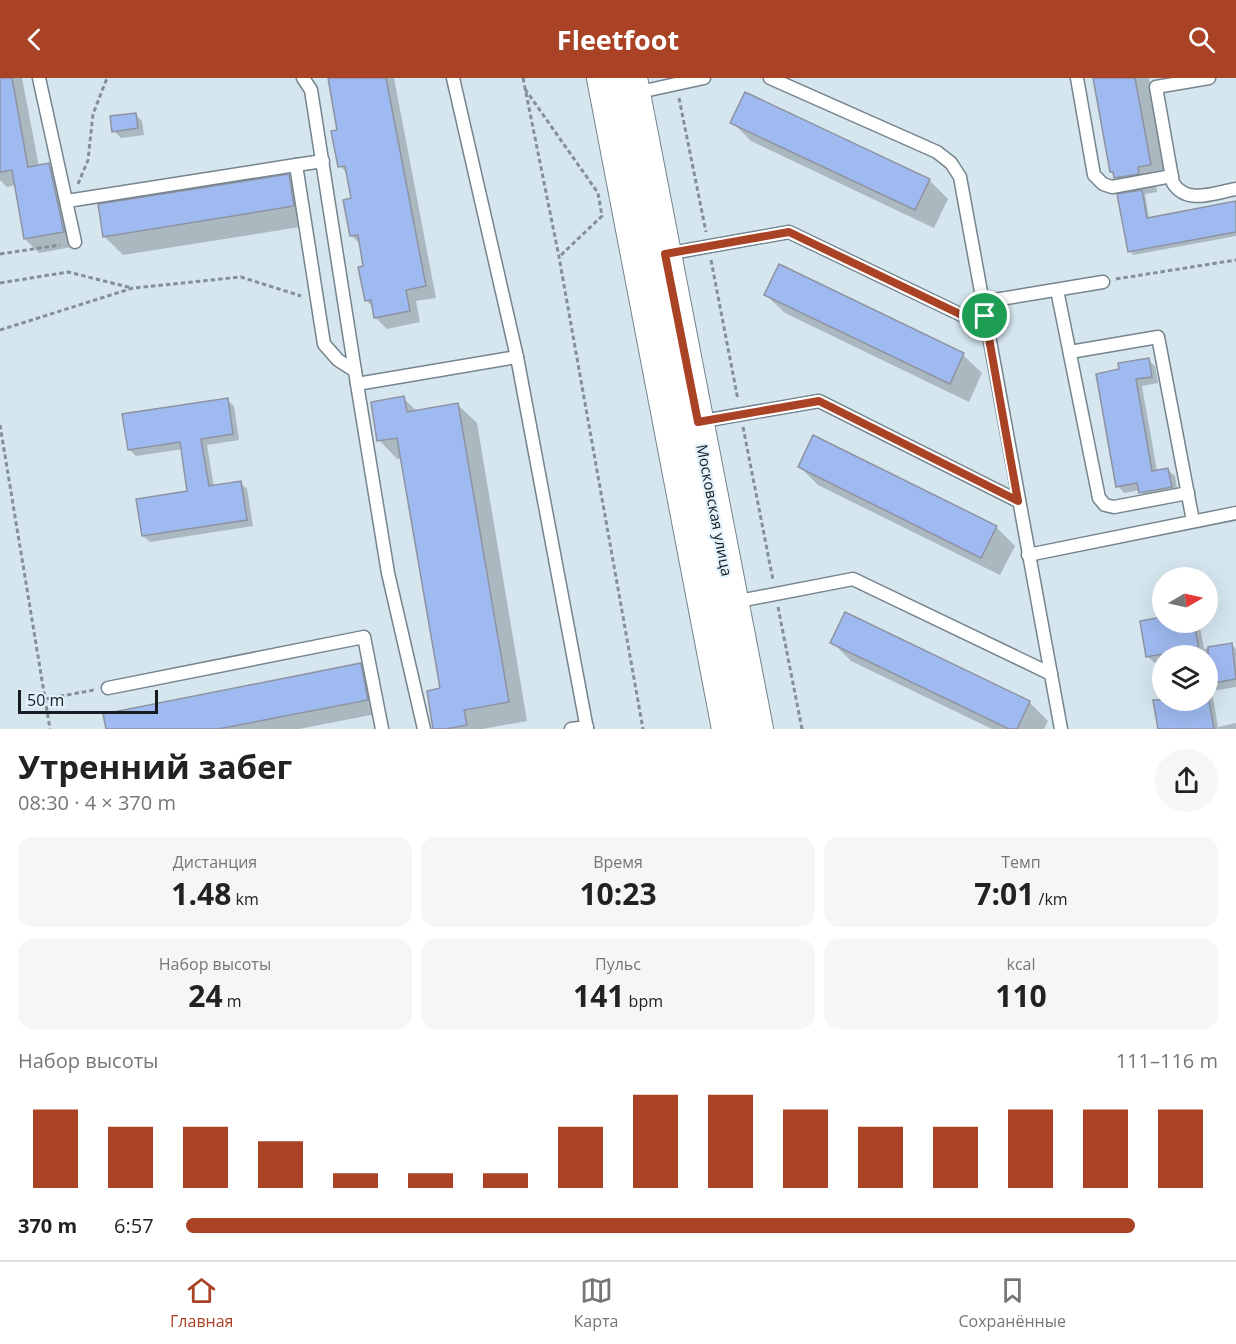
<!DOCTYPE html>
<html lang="ru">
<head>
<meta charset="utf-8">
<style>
	:root { --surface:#fff; --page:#f6f6f6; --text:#222; --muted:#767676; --line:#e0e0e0; --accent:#aa4225 }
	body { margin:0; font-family:"Open Sans",sans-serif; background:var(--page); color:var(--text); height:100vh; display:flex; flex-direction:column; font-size:22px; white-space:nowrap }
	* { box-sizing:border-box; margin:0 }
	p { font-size:20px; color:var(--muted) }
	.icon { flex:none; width:33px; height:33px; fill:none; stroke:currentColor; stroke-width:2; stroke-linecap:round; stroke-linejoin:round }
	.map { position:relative; height:651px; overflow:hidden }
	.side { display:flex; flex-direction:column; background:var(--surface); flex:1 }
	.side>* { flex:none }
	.needle { width:39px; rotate:81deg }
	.tools { position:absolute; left:1152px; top:489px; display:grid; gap:12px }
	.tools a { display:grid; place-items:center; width:66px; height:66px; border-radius:50%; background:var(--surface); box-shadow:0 6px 24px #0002; font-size:30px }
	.scale { position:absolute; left:18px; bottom:15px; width:140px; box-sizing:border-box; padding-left:6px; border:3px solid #161c1f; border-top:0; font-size:16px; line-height:21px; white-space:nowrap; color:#161c1f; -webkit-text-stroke:4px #e3f3fd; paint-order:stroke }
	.pin { position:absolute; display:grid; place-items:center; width:51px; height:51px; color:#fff; margin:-26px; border:3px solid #fff; border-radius:50%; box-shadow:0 2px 6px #0007 }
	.round { display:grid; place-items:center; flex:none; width:63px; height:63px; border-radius:32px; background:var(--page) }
	.headline { display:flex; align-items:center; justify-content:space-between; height:102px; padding:0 18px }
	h1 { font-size:33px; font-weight:700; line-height:45px }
	.stats { display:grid; grid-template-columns:repeat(3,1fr); gap:9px; height:102px; padding:6px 18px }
	.stats div { display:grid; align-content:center; border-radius:15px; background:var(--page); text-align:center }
	.stats b { font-size:30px; font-weight:700 }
	.stats small { font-size:16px; font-weight:400 }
	.stats p { font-size:16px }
	.chart { height:168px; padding:12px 18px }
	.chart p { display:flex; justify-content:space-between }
	.chart svg { width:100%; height:108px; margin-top:6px; stroke:var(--accent); stroke-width:6 }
	ul { padding:0 18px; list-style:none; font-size:20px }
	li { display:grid; grid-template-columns:96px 72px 1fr; align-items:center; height:45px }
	li i { height:15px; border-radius:8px; background:var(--accent) }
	header { display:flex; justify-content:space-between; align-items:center; height:78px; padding:0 18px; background:var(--accent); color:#fff; font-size:27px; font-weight:700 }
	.dock { display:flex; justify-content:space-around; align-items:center; height:84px; border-top:2px solid var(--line); background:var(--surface); font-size:16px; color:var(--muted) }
	.dock a { display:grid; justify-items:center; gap:3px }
	.dock .on { color:var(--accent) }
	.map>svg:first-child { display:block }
</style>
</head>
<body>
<header><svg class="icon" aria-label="back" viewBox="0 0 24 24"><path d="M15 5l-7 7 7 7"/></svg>Fleetfoot<svg class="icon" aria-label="search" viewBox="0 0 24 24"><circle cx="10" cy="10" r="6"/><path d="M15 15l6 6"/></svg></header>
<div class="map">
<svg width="1236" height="651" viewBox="0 0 1236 651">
	<rect width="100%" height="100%" fill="#d5e6ef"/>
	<g fill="#0003">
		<polygon points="0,0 22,0 39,89 49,87 63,101 77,168 39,175 25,161 16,107 7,109 0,102"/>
		<polygon points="329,0 394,0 436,220 416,223 420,244 387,251 375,239 373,229 366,222 361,167 352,158 353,122 348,96 340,88 339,53"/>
		<polygon points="1094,0 1149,0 1168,105 1156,108 1157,114 1145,116 1149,141 1236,124 1236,158 1133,177 1130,173 1132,115 1111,94"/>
		<polygon points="135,36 142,43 144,57 121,60 114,53"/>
		<polygon points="732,44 929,102 948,121 934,150 751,63"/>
		<polygon points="289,98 307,117 312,147 123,177 105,159"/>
		<polygon points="780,188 963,277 982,295 969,324 785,235 766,217"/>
		<polygon points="1148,282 1155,288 1158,305 1142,308 1157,393 1168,392 1175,398 1178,416 1147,421 1140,412 1124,415 1118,408 1121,293"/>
		<polygon points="403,320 417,333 458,327 477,345 527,643 482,651 435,651 442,612 402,380 397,381 379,362"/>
		<polygon points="227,322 234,328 239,362 207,367 214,409 240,405 247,411 253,448 150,464 143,458 189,414 183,371 136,378 129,371"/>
		<polygon points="799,388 996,449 1015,468 1000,497 818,407"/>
		<polygon points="1162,540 1162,544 1199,544 1204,571 1231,566 1236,571 1236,609 1212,613 1218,649 1236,645 1236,651 1160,651 1155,622 1208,622 1208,578 1162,578 1162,584 1155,585 1148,579 1141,544"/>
		<polygon points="832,564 1029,624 1048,643 1044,651 992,651 851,583"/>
		<polygon points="360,587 374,601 381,635 299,651 108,651"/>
	</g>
	<g fill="#9fbaf1" stroke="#8d93a1" stroke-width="1.5">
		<polygon points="0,0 12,0 28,89 49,85 64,154 24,161 12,92 0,94"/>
		<polygon points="328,0 386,0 426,208 406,212 410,233 374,240 371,222 365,223 358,189 363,188 358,157 350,158 343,122 351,120 345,88 338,89 331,53 337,52"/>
		<polygon points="1093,0 1135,0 1151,87 1138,89 1139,96 1114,100 1113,94 1110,94"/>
		<polygon points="745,14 930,101 915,132 730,45"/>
		<polygon points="136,35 138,50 112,54 110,38"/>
		<polygon points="289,96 294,128 103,159 98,126"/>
		<polygon points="1142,112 1147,140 1236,123 1236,154 1128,174 1117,116"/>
		<polygon points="779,186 964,275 950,306 764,217"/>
		<polygon points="1149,280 1152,299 1136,301 1152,393 1168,390 1172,409 1139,415 1137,405 1116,409 1096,296 1119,291 1118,285"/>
		<polygon points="404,318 407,334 458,325 509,624 464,632 467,647 446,651 433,651 427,613 440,610 397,360 377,363 371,324"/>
		<polygon points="228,320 233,356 201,361 206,391 209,408 241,403 247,442 142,458 136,421 187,413 180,364 128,372 122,336"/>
		<polygon points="813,357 997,448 981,480 798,389"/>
		<polygon points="845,534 1030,623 1017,651 1009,651 830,565"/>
		<polygon points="1162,539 1162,544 1194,544 1200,578 1182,578 1181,573 1146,579 1140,543"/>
		<polygon points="1232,565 1236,601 1208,606 1208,569"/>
		<polygon points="361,585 368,622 218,651 106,651 103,636"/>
		<polygon points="1153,622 1209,622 1214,651 1158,651"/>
	</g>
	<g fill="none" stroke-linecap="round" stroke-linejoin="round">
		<defs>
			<g id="service">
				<polyline points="39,0 75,164"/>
				<polyline points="303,0 311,12 355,293"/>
				<polyline points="453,0 517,279 587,651"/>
				<polyline points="770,0 937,74 951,85 960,99 1061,651"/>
				<polyline points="1077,0 1094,97 1103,106 1112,109 1172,98"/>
				<path d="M1209,0L1156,9L1173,105C1187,127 1213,115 1236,111"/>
				<polyline points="635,15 704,0"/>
				<polyline points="296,87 323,83"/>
				<polyline points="67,123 296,87 324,266 338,282 355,293 357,306 517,279"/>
				<polyline points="666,176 789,154 968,240 985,238"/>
				<polyline points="1057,212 1099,420 1105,427 1114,429 1188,415"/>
				<polyline points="982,224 1103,204"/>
				<polyline points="1070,274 1158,259 1193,443"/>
				<polyline points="357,306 388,495 424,651"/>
				<polyline points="697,344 819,323 1018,423"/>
				<polyline points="1028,477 1236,435"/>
				<polyline points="734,524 853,501 1051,596"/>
				<polyline points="108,610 364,559 382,651"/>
				<polyline points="571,651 587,649"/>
			</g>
			<g id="secondary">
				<polyline points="603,0 728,651"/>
				<polyline points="631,0 757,651"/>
			</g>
		</defs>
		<use href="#service" stroke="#75848d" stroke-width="15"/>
		<use href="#secondary" stroke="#75848d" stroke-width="34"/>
		<g stroke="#839096" stroke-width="3" stroke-dasharray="4.5 3" stroke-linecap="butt">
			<polyline points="523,0 559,179 643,651"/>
			<polyline points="525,11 598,115 602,138 559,179"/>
			<polyline points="679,20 706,154"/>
			<polyline points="78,106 88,82 93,36 107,0"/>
			<polyline points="0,176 60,167"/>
			<polyline points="711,182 738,322"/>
			<polyline points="1116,201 1236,182"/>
			<polyline points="0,205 68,194 132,210"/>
			<polyline points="0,252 133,210 241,199 301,218"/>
			<polyline points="0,347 50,651"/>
			<polyline points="743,349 773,502"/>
			<polyline points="778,529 802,651"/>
			<polyline points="45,621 94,612"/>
		</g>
		<use href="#service" stroke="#fff" stroke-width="12"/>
		<use href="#secondary" stroke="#fff" stroke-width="32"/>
	</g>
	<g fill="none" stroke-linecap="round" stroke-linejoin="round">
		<defs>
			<polygon id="route" points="789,154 968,240 985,238 1018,423 819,323 698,344 665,176"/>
		</defs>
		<use href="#route" stroke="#fff" stroke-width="12"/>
		<use href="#route" stroke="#aa4225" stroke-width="8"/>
	</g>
	<g text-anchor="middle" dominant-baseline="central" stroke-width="4.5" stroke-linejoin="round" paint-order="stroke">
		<g font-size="15" fill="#161c1f" stroke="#e3f3fd">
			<text transform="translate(715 432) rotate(79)">Московская улица</text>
		</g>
	</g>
</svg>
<div class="tools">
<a><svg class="needle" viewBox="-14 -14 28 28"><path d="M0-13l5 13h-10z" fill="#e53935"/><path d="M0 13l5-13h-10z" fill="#767676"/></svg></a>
<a><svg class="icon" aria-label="layers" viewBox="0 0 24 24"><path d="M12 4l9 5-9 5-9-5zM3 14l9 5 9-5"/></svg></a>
</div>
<div class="scale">50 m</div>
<div class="pin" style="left:985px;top:238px;background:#1e9e55"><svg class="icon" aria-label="arrive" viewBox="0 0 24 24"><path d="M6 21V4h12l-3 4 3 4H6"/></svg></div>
</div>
<section class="side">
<div class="headline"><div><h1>Утренний забег</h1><p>08:30 · 4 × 370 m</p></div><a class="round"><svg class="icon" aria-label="share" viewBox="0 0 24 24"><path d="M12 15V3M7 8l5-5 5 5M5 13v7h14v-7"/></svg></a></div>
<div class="stats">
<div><p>Дистанция</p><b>1.48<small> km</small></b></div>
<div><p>Время</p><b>10:23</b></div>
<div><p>Темп</p><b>7:01<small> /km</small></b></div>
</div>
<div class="stats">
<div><p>Набор высоты</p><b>24<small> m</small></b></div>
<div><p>Пульс</p><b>141<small> bpm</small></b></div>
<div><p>kcal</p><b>110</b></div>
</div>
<div class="chart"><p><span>Набор высоты</span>111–116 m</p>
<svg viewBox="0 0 160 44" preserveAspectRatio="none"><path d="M5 44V12M15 44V19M25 44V19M35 44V25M45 44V38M55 44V38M65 44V38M75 44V19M85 44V6M95 44V6M105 44V12M115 44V19M125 44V19M135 44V12M145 44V12M155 44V12"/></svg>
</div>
<ul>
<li><b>370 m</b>6:57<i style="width:92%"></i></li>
</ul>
</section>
<nav class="dock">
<a class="on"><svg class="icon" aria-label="home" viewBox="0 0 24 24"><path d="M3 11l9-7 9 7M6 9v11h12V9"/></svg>Главная</a>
<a><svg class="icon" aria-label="map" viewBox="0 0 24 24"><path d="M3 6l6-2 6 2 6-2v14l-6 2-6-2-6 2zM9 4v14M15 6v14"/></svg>Карта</a>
<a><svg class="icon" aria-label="saved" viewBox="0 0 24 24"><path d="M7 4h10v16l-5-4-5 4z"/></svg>Сохранённые</a>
</nav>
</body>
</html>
